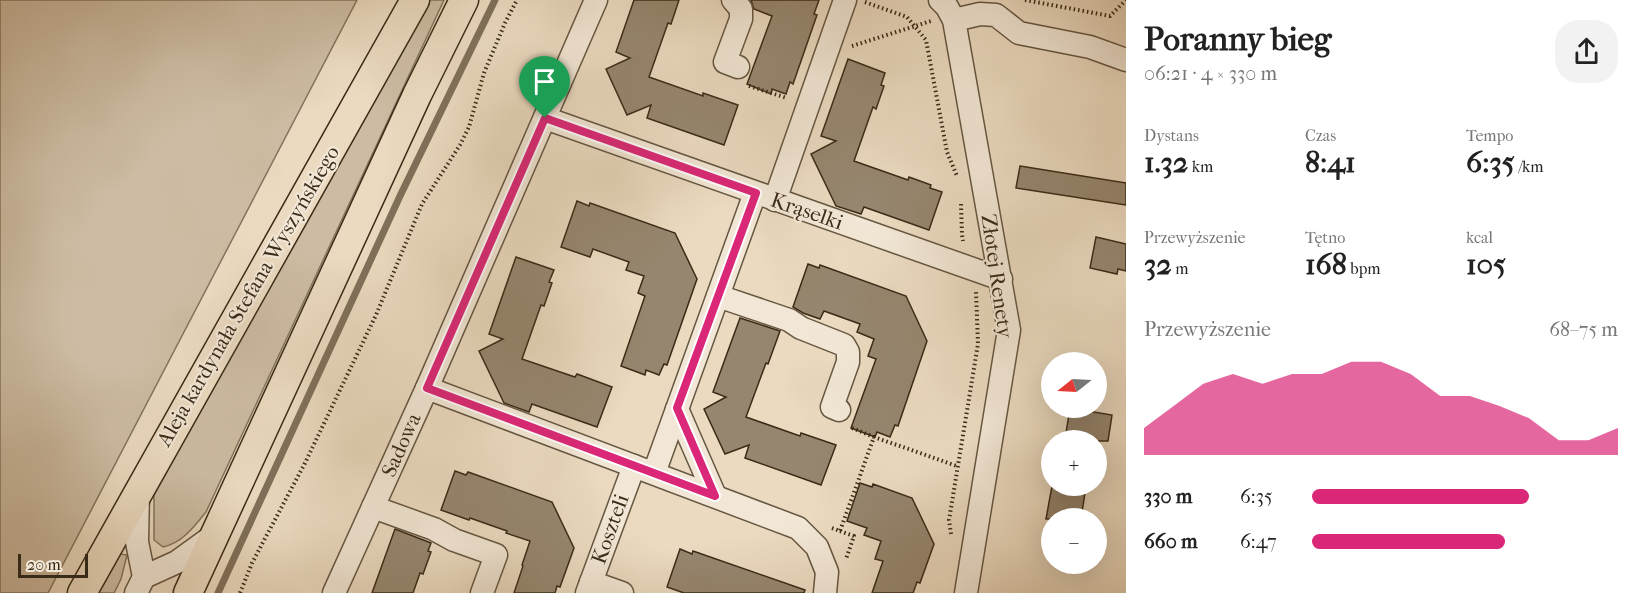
<!DOCTYPE html>
<html lang="pl">
<head>
<meta charset="utf-8">
<style>
	:root { --surface:#fff; --page:#f2f2f2; --text:#222; --muted:#767676; --accent:#db2777 }
	body { margin:0; font-family:"IM FELL French Canon",serif; background:var(--page); color:var(--text); height:100vh; display:flex; flex-direction:column; font-size:22px; white-space:nowrap }
	* { box-sizing:border-box; margin:0 }
	p { font-size:20px; color:var(--muted) }
	.icon { flex:none; width:33px; height:33px; fill:none; stroke:currentColor; stroke-width:2; stroke-linecap:round; stroke-linejoin:round }
	.map { position:relative; flex:1; overflow:hidden }
	.panel { display:flex; flex-direction:column; background:var(--surface); width:510px }
	.panel>* { flex:none }
	.needle { width:39px; rotate:252deg }
	.buttons { position:absolute; left:1041px; top:352px; display:grid; gap:12px }
	.buttons a { display:grid; place-items:center; width:66px; height:66px; border-radius:50%; background:var(--surface); box-shadow:0 6px 24px #0002; font-size:30px }
	.scale { position:absolute; left:18px; bottom:15px; width:70px; box-sizing:border-box; padding-left:6px; border:3px solid #3a2b17; border-top:0; font-size:16px; line-height:21px; white-space:nowrap; color:#3a2b17; -webkit-text-stroke:4px #f2e7d6; paint-order:stroke }
	.pin { position:absolute; display:grid; place-items:center; width:51px; height:51px; color:#fff; margin:-62px -26px; border-radius:50% 50% 50% 0; rotate:-45deg; box-shadow:0 0 6px #0007 }
	.pin .icon { rotate:45deg }
	.round { display:grid; place-items:center; flex:none; width:63px; height:63px; border-radius:24px; background:var(--page) }
	.head { display:flex; align-items:center; justify-content:space-between; height:102px; padding:0 18px }
	h1 { font-size:33px; font-weight:700; line-height:45px }
	.figures { display:grid; grid-template-columns:repeat(3,1fr); gap:9px; height:102px; padding:6px 18px }
	.figures div { display:grid; align-content:center }
	.figures b { font-size:30px; font-weight:700 }
	.figures small { font-size:16px; font-weight:400 }
	.figures p { font-size:16px }
	.chart { height:168px; padding:12px 18px }
	.chart p { display:flex; justify-content:space-between }
	.chart svg { width:100%; height:108px; margin-top:6px; fill:var(--accent); opacity:.7 }
	ul { padding:0 18px; list-style:none; font-size:20px }
	li { display:grid; grid-template-columns:96px 72px 1fr; align-items:center; height:45px }
	li i { height:15px; border-radius:8px; background:var(--accent) }
	main { display:flex; flex:1; min-height:0 }
	.map>svg:first-child { display:block }
</style>
</head>
<body>
<main>
<div class="map">
<svg width="1126" height="593" viewBox="0 0 1126 593">
	<rect width="100%" height="100%" fill="#ebdac0"/>
	<filter id="stains"><feTurbulence type="fractalNoise" baseFrequency=".00333" numOctaves="4"/><feColorMatrix values="0 0 0 0 .2 0 0 0 0 .09 0 0 0 0 .02 0 0 0 .5 -.17"/></filter>
	<radialGradient id="worn" r=".72"><stop offset=".6" stop-color="#630" stop-opacity="0"/><stop offset="1" stop-color="#630" stop-opacity=".3"/></radialGradient>
	<g fill="#cdbca3" stroke="#84745d" stroke-width="1.5">
		<polygon points="0,0 357,0 48,593 0,593"/>
		<path d="M423,0H444L206,512C194,527 182,543 163,547L154,540V495Z"/>
		<polygon points="120,554 127,555 121,579 114,593 98,593"/>
	</g>
	<g fill="none" stroke-linecap="round" stroke-linejoin="round">
		<polyline stroke="#80705a" stroke-width="7" points="218,593 400,196 495,0"/>
	</g>
	<g fill="#96866f" stroke="#3a2b17" stroke-width="1.5">
		<polygon points="634,0 679,0 671,24 668,23 649,77 703,96 703,93 738,105 724,145 647,118 651,105 627,115 606,69 630,58 616,52"/>
		<polygon points="751,0 819,0 814,14 817,15 793,84 790,82 786,94 772,89 771,94 747,84 772,16 754,9"/>
		<polygon points="848,59 885,73 881,85 884,86 876,109 873,107 854,161 908,180 909,177 931,185 930,188 942,192 929,230 864,207 861,214 836,206 811,154 836,141 821,136"/>
		<polygon points="1020,166 1126,183 1126,205 1016,188"/>
		<polygon points="577,201 589,206 590,203 675,233 697,279 667,365 664,364 659,375 646,370 645,375 621,366 645,296 638,293 644,276 626,270 629,262 593,249 590,257 561,247"/>
		<polygon points="1096,237 1126,244 1126,271 1118,269 1117,274 1090,268"/>
		<polygon points="516,257 554,270 549,282 552,283 544,306 541,305 522,359 575,377 577,374 612,387 597,427 532,404 529,412 504,403 479,351 503,339 489,334"/>
		<polygon points="808,264 819,268 820,265 906,296 927,341 898,426 895,425 890,437 877,432 875,437 851,428 876,359 868,356 874,339 857,332 860,324 824,311 820,319 803,313 793,307"/>
		<polygon points="740,318 780,331 768,364 766,363 746,417 800,436 801,433 836,445 821,485 745,458 749,445 725,454 704,409 726,397 713,392"/>
		<polygon points="1070,408 1112,415 1108,441 1079,441 1065,439"/>
		<polygon points="455,471 466,475 468,472 552,502 574,548 560,587 557,586 555,593 514,593 523,566 522,565 530,541 506,533 507,531 470,518 469,520 441,510"/>
		<polygon points="860,483 872,487 873,484 912,498 934,544 920,583 917,582 913,593 872,593 883,561 875,559 881,541 864,535 867,528 847,521"/>
		<polygon points="1052,486 1086,486 1081,519 1046,519"/>
		<polygon points="395,529 431,543 428,551 431,552 423,574 420,573 413,593 372,593"/>
		<polygon points="680,549 692,554 693,551 805,590 804,593 684,593 667,587"/>
	</g>
	<g fill="none" stroke-linecap="round" stroke-linejoin="round">
		<defs>
			<g id="minor">
				<polyline points="733,0 741,9 741,19 725,62 738,67"/>
				<polyline points="940,0 947,7 954,20 1009,330 966,593"/>
				<polyline points="954,20 980,14 996,15 1019,33 1090,47 1126,60"/>
				<polyline points="545,118 1001,279"/>
				<polyline points="775,200 845,0"/>
				<polyline points="718,296 789,320 801,328 844,345 848,352 848,362 832,407 839,410"/>
				<polyline points="427,388 798,528 817,547 827,572 825,593"/>
				<polyline points="677,409 715,496"/>
				<polyline points="654,473 755,193"/>
				<polyline points="373,507 434,529 454,540 496,555 482,593"/>
				<polyline points="144,577 177,562 213,536"/>
				<polyline points="591,582 622,593"/>
				<polyline points="136,593 144,577 137,542 138,492"/>
				<polyline points="334,593 427,388 596,0"/>
				<polyline points="587,593 634,466"/>
			</g>
			<g id="major">
				<polyline points="82,593 415,0"/>
				<polyline points="188,593 417,95 464,0"/>
			</g>
		</defs>
		<use href="#minor" stroke="#665741" stroke-width="25"/>
		<use href="#major" stroke="#3a2b17" stroke-width="31"/>
		<g stroke="#3a2b17" stroke-width="4" stroke-dasharray="1.5 3" stroke-linecap="butt">
			<polyline points="1025,0 1110,16 1126,0"/>
			<polyline points="865,2 907,17 926,40 947,152 957,176"/>
			<polyline points="852,46 931,21"/>
			<polyline points="749,86 787,98"/>
			<polyline points="961,204 962,235 963,241"/>
			<polyline points="852,428 874,437"/>
			<polyline points="832,528 840,531 874,437 957,466"/>
			<polyline points="840,531 854,536 846,559"/>
			<polyline points="951,534 949,520 978,344 976,292"/>
			<polyline points="240,593 252,563 305,463 376,315 422,204 460,145 469,127 484,73 505,23 517,0"/>
		</g>
		<use href="#minor" stroke="#f2e7d6" stroke-width="22"/>
		<use href="#major" stroke="#ebdac0" stroke-width="28"/>
	</g>
	<g fill="none" stroke-linecap="round" stroke-linejoin="round">
		<defs>
			<polygon id="route" points="545,118 756,193 677,408 715,496 427,388"/>
		</defs>
		<use href="#route" stroke="#fff" stroke-width="12"/>
		<use href="#route" stroke="#db2777" stroke-width="8"/>
	</g>
	<g text-anchor="middle" dominant-baseline="central" stroke-width="4.5" stroke-linejoin="round" paint-order="stroke">
		<g font-size="21" fill="#3a2b17" stroke="#f2e7d6">
			<text transform="translate(807 211) rotate(19)">Krąselki</text>
			<text transform="translate(997 276) rotate(82)">Złotej Renety</text>
			<text transform="translate(248 296) rotate(-60)">Aleja kardynała Stefana Wyszyńskiego</text>
			<text transform="translate(401 445) rotate(-66)">Sadowa</text>
			<text transform="translate(610 529) rotate(-70)">Koszteli</text>
		</g>
	</g>
	<rect width="100%" height="100%" filter="url(#stains)"/>
	<rect width="100%" height="100%" fill="url(#worn)"/>
</svg>
<div class="buttons">
<a><svg class="needle" viewBox="-14 -14 28 28"><path d="M0-13l5 13h-10z" fill="#e53935"/><path d="M0 13l5-13h-10z" fill="#767676"/></svg></a>
<a>+</a>
<a>−</a>
</div>
<div class="scale">20 m</div>
<div class="pin" style="left:545px;top:118px;background:#1e9e55"><svg class="icon" aria-label="arrive" viewBox="0 0 24 24"><path d="M6 21V4h12l-3 4 3 4H6"/></svg></div>
</div>
<section class="panel">
<div class="head"><div><h1>Poranny bieg</h1><p>06:21 · 4 × 330 m</p></div><a class="round"><svg class="icon" aria-label="share" viewBox="0 0 24 24"><path d="M12 15V3M7 8l5-5 5 5M5 13v7h14v-7"/></svg></a></div>
<div class="figures">
<div><p>Dystans</p><b>1.32<small> km</small></b></div>
<div><p>Czas</p><b>8:41</b></div>
<div><p>Tempo</p><b>6:35<small> /km</small></b></div>
</div>
<div class="figures">
<div><p>Przewyższenie</p><b>32<small> m</small></b></div>
<div><p>Tętno</p><b>168<small> bpm</small></b></div>
<div><p>kcal</p><b>105</b></div>
</div>
<div class="chart"><p><span>Przewyższenie</span>68–75 m</p>
<svg viewBox="0 0 160 44" preserveAspectRatio="none"><path d="M0 44V33L10 24L20 15L30 11L40 15L50 11L60 11L70 6L80 6L90 11L100 20L110 20L120 24L130 29L140 38L150 38L160 33V44z"/></svg>
</div>
<ul>
<li><b>330 m</b>6:35<i style="width:71%"></i></li>
<li><b>660 m</b>6:47<i style="width:63%"></i></li>
</ul>
</section>
</main>
</body>
</html>
